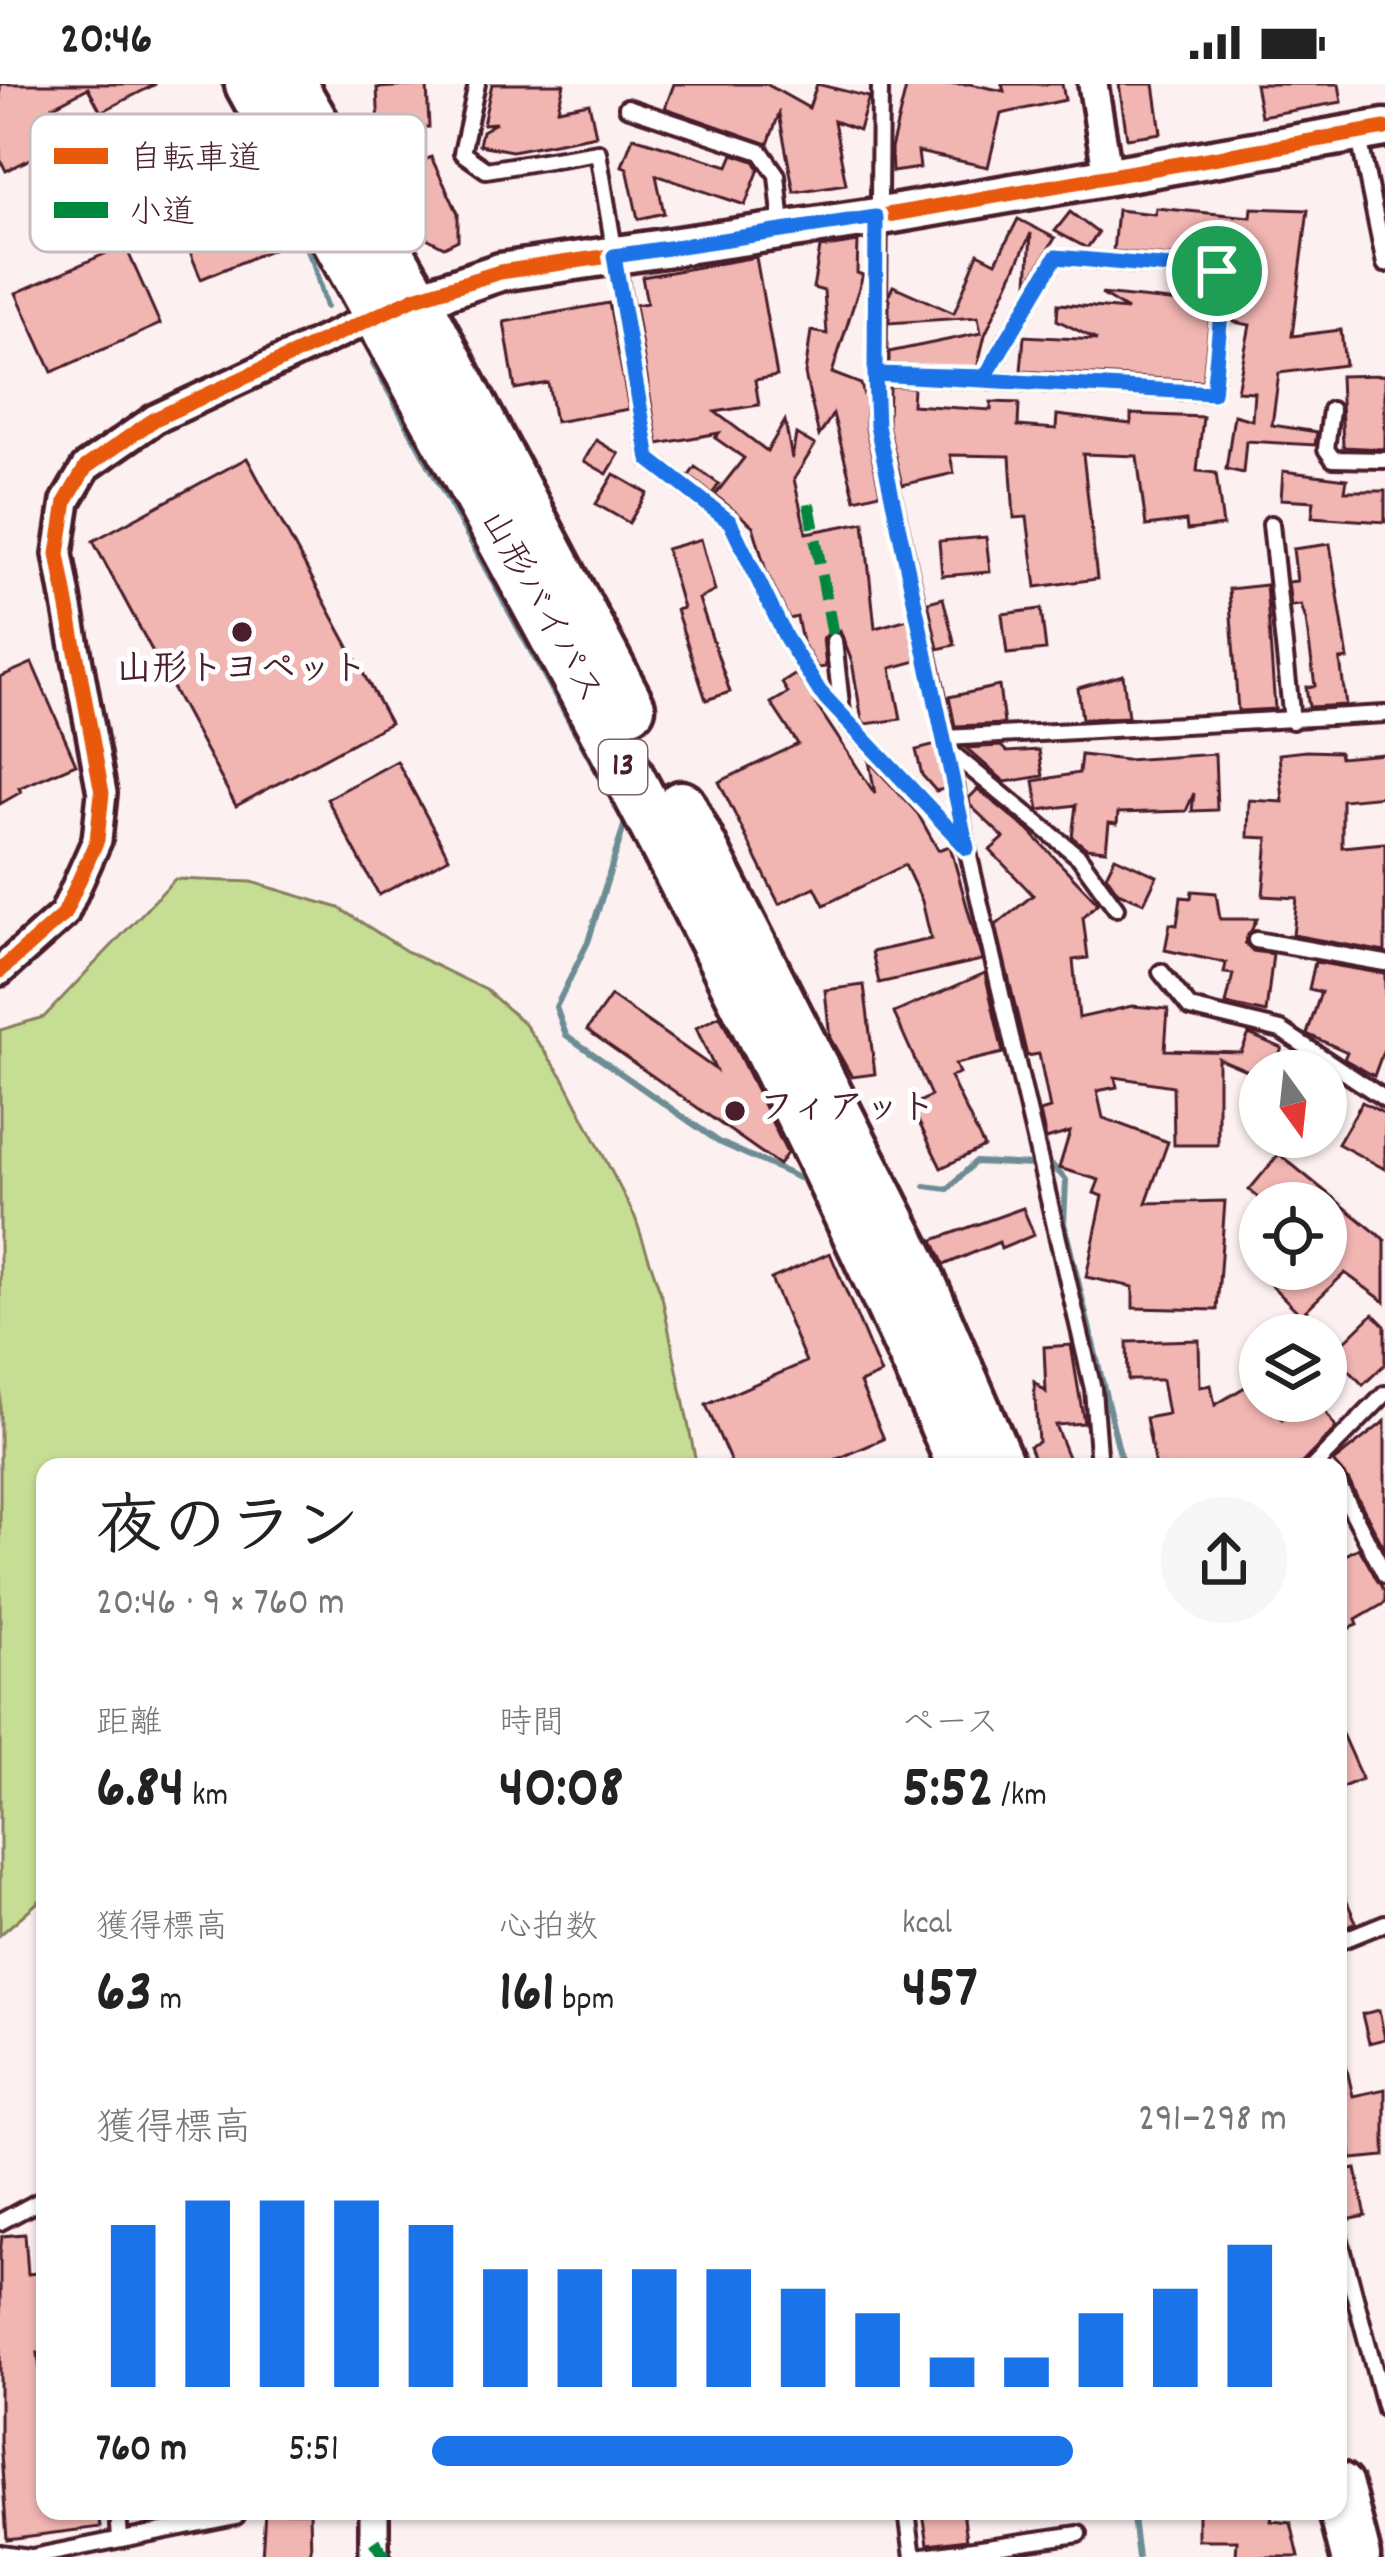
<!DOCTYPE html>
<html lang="ja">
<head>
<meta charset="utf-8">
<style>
	:root { --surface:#fff; --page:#f6f6f6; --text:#222; --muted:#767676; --accent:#1a73e8 }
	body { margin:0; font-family:Dekko,"Klee One",sans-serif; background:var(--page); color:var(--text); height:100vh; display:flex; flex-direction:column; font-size:45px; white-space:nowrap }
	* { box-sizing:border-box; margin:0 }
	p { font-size:39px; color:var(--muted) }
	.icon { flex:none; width:66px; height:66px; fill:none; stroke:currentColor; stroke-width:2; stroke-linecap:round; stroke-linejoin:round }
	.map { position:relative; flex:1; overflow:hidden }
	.side { position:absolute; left:36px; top:1374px; width:1311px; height:1062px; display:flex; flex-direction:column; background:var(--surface); border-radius:24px; box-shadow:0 3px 9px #0004 }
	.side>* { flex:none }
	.needle { width:78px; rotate:165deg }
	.controls { position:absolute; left:1239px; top:966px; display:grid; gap:24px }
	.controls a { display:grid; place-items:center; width:108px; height:108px; border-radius:50%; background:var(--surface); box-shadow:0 3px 9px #0004; font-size:60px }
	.pin { position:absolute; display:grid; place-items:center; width:102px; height:102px; color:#fff; margin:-51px; border:6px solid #fff; border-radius:50%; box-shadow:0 3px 12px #0007 }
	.round { display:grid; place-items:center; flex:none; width:126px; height:126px; border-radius:63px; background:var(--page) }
	.overview { display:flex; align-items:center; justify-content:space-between; height:204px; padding:0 60px }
	h1 { font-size:66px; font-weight:700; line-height:90px }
	.metrics { display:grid; grid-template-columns:repeat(3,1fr); gap:18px; height:204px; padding:12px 60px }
	.metrics div { display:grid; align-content:center }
	.metrics b { font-size:60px; font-weight:700 }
	.metrics small { font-size:33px; font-weight:400 }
	.metrics p { font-size:33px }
	.chart { height:336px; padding:24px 60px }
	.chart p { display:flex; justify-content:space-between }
	.chart svg { width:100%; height:216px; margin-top:12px; stroke:var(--accent); stroke-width:6 }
	ul { padding:0 60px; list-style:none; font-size:39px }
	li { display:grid; grid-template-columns:192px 144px 1fr; align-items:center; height:90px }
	li i { height:30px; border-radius:15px; background:var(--accent) }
	.status { display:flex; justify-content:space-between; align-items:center; height:84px; padding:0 60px; background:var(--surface); direction:ltr }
	.status svg { height:33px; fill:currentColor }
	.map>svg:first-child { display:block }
</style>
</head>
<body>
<div class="status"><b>20:46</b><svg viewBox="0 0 49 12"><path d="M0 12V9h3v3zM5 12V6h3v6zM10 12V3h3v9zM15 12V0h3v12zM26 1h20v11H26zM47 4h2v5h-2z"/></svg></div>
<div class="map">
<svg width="1385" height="2473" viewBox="0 0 1385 2473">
	<rect width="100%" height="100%" fill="#fcf0f0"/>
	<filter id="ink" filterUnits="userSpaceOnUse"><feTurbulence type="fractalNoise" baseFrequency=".00833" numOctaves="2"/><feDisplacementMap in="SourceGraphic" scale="24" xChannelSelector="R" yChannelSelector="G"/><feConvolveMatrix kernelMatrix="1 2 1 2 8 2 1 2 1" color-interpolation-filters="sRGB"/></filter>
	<g filter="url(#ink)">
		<polygon fill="#c6de94" stroke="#887e60" stroke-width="3" points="175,795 252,798 339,824 406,867 486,906 524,939 563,993 635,1133 662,1213 697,1383 45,1383 45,1812 0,1851 0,946 44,933"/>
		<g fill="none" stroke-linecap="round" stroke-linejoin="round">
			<g stroke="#6d8d95" stroke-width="6">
				<polyline points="223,0 313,178 326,223"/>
				<polyline points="373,279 625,739 588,858 556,923 566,951 719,1058 812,1100"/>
				<polyline points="925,1102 948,1105 975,1078 1053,1082 1066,1096 1064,1139 1123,1383"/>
				<polyline points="1132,2427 1138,2473"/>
			</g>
		</g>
		<g fill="#f1b5b2" stroke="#4a1f2b" stroke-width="3">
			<polygon points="0,0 156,0 101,28 88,4 52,23 56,31 41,39 54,63 6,87 0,75"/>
			<polygon points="492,0 564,0 558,25 589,19 596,51 512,67 479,61 482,47 496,39 483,40"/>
			<polygon points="674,0 766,0 809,24 817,0 869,13 859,46 834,37 846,100 794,108 779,30 768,60 665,24"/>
			<polygon points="907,0 970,0 1004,7 1002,0 1062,0 1065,16 1001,30 988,83 918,68 920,84 892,88 891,65"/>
			<polygon points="1119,0 1154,0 1161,49 1127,54"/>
			<polygon points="1255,0 1339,0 1342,18 1261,32"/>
			<polygon points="427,1 429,43 379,45 377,4"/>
			<polygon points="177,41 197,91 238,74 275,164 201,195 158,89 110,109 96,73"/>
			<polygon points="633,53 728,82 733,70 754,77 759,85 745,121 656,91 664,129 638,135 627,84 622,82"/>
			<polygon points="431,73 458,129 458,156 444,163 415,148 388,96"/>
			<polygon points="1156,124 1251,133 1252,124 1308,126 1292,252 1341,246 1345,281 1279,289 1272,341 1317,348 1315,361 1246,357 1243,389 1226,385 1234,331 1252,336 1254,308 1237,307 1250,241 1234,238 1240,178 1113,167 1117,126 1155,130"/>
			<polygon points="1070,128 1098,149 1087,164 1055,147"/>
			<polygon points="1018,135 1055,154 1028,199 1031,149 985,251 977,284 889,280 889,268 981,249 978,233 889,239 889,210 893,202 954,229 978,169 996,178"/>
			<polygon points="858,158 857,189 863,191 832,289 861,300 863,308 866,301 866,344 880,409 855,415 833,330 819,352 805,290 811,247 827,250 824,207 813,204 820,164"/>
			<polygon points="125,161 160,240 52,288 16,209"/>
			<polygon points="756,173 777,292 755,296 759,321 715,328 767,367 785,337 792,375 796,350 815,361 794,395 806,449 864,438 875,544 908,535 917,577 891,584 901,635 866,640 862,636 852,578 840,547 823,554 826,583 818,584 802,558 797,533 789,535 766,487 753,442 715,411 744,374 715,354 719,349 658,360 635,221 647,219 642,193"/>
			<polygon points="1101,210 1211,221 1203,297 1021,287 1024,252 1097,256 1057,236 1058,220 1127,226"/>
			<polygon points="609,219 629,325 555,338 548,299 515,305 504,238"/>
			<polygon points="1385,291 1385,365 1343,363 1340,292"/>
			<polygon points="889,302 913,303 912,321 991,326 991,318 1019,319 1018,342 1056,345 1057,331 1131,340 1131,330 1203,333 1197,387 1216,389 1223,442 1187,446 1186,437 1146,442 1137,372 1083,370 1097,495 1036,503 1027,433 1014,434 1010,372 950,371 954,389 902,401 888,341"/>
			<polygon points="596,356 619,370 607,390 584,377"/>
			<polygon points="247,374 390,639 236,722 93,457"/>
			<polygon points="695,383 719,400 712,410 689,392"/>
			<polygon points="1283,387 1347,395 1345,407 1385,407 1385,438 1312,433 1314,417 1281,415"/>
			<polygon points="614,390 647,409 629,439 596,420"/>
			<polygon points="986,453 990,488 942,492 939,457"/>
			<polygon points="701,455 715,507 699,515 730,608 706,616 676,526 683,524 666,465"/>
			<polygon points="1330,460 1348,575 1340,576 1346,621 1309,623 1306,603 1315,602 1306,536 1301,521 1291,522 1288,498 1297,497 1293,465"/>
			<polygon points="1266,501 1275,625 1238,627 1229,505"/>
			<polygon points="943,514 955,561 938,565 928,518"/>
			<polygon points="1041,525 1046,566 1007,570 1002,530"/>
			<polygon points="32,579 76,680 19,704 21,708 0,720 0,593"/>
			<polygon points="796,590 875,710 869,677 918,730 938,766 950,762 982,876 879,899 872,868 931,855 922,817 905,781 824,821 815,803 779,820 719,698 798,660 771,619 788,609 782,599"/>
			<polygon points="1123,591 1128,633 1082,635 1078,604"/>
			<polygon points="999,602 1004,640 955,642 949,613"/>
			<polygon points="936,661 944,705 936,707 922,691 916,666"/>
			<polygon points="1001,662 1007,668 1039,666 1043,692 1005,698 966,664"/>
			<polygon points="1306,667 1339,668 1340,674 1385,670 1385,712 1342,716 1342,763 1385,759 1385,868 1293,851 1297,814 1263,812 1268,754 1248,753 1249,716 1283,718 1279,670"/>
			<polygon points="1215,670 1217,726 1192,727 1194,709 1186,727 1118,729 1117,740 1109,739 1106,766 1086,764 1072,753 1076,721 1039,726 1034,697 1079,689 1081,671 1126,676"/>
			<polygon points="397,677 449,774 379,811 327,715"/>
			<polygon points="978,705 1028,746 1098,819 1083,833 1088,874 1073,876 1079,934 1132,922 1168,925 1165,966 1241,968 1249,950 1282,964 1272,987 1260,987 1260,992 1218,974 1218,1061 1174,1061 1173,1002 1115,993 1117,1003 1097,1007 1103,1034 1168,1058 1146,1119 1225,1117 1217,1226 1133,1224 1133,1203 1086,1193 1103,1112 1094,1109 1099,1096 1059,1084 1070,1048 1046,1055 1040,1028 1050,1025 1039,970 1027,972 996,841 1033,811 990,766 1004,754 970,721 969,714"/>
			<polygon points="1115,773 1157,792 1144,819 1118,808 1106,791"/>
			<polygon points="1192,807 1216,809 1220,835 1257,835 1245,859 1253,867 1273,870 1266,929 1226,920 1233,890 1224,889 1226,879 1165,866 1170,840 1177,841 1181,813 1191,814"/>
			<polygon points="1315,878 1385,890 1385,962 1374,992 1344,975 1347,968 1307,950 1321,908 1309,905"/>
			<polygon points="985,889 1003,969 955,980 959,989 950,993 984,1063 941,1084 911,1022 931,1012 894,929"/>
			<polygon points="864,901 875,990 852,993 830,954 825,906"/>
			<polygon points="611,912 715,985 696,944 720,932 787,1069 779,1081 587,946"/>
			<polygon points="1362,1018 1385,1030 1385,1085 1338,1060"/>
			<polygon points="1279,1070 1385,1156 1385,1218 1345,1189 1301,1231 1270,1200 1286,1185 1326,1185 1326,1119 1265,1119 1249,1106"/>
			<polygon points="1023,1124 1034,1151 1001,1165 999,1158 944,1181 933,1156"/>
			<polygon points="830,1169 881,1290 860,1299 884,1355 819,1383 733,1383 706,1321 806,1278 771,1195"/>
			<polygon points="1373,1230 1385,1242 1385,1280 1363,1301 1333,1269"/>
			<polygon points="1199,1256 1200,1303 1211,1301 1215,1321 1260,1294 1260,1317 1271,1317 1282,1336 1318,1317 1336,1344 1298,1383 1155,1383 1146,1334 1168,1330 1162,1296 1128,1296 1127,1258"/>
			<polygon points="1071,1261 1084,1339 1055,1341 1072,1383 1037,1383 1029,1362 1038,1358 1034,1298 1046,1308 1044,1263"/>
			<polygon points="1385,1337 1385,1466 1348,1395 1333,1378"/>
			<polygon points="1359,1464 1385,1509 1385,1519 1356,1536 1358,1541 1338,1549 1338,1475"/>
			<polygon points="1338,1641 1362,1695 1338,1705"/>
			<polygon points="1338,1798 1356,1838 1338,1846"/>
			<polygon points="1379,1926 1385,1955 1369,1959 1362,1930"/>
			<polygon points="1345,1977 1353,2012 1385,2005 1385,2072 1352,2075 1349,2039 1338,2042 1338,1978"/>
			<polygon points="1356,2085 1366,2132 1342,2137 1338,2088"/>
			<polygon points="25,2150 28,2190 45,2188 45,2269 38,2269 45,2329 45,2427 99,2427 101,2443 7,2455 0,2356 0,2169 2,2152"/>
			<polygon points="265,2427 310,2427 311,2473 262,2473"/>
			<polygon points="963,2427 967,2455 928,2460 923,2429"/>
			<polygon points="1198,2427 1273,2427 1271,2437 1291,2439 1299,2473 1236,2473 1237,2456 1198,2456"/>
		</g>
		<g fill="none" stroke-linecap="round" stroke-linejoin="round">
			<defs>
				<g id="lane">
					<polyline points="477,0 462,69 486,86 598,68 649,375 730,438 786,554 820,608 967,764 1093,1305 1099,1383"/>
					<polyline points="880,0 877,342 946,654"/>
					<polyline points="627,23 761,68 777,91 782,142"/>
					<polyline points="1359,53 1385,180"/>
					<polyline points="875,290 1213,309 1224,199 1217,187 1056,173 985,293"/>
					<polyline points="1331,326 1326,365 1333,375 1385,376"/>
					<polyline points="1271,440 1292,637"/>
					<polyline points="834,557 842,629"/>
					<polyline points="948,666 1079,773 1116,824"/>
					<polyline points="966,758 946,654 1385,630"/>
					<polyline points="1256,856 1385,879"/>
					<polyline points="1161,888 1190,924 1281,946 1385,1015"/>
					<polyline points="1313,1383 1385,1310"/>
					<polyline points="1338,1400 1385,1491"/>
					<polyline points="1338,1858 1385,1839"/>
					<polyline points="0,2138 45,2114"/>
					<polyline points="1338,2149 1385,2325"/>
					<polyline points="118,2427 120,2455"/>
					<polyline points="907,2427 913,2473"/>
					<polyline points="0,2469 30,2473"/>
					<polyline points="32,2473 236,2432 239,2427"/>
					<polyline points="917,2473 1079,2450"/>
				</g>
				<g id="street">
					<polyline points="1093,0 1108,92"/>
					<polyline points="0,887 64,830 97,756 102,709 58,470 66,417 86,383 155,335 378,231"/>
					<polyline points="374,2427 374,2473"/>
				</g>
				<polyline id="secondary" points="393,224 500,188 876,133 1385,44"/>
				<g id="highway">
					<path d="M250,0C502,453 757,907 963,1383"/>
					<polyline points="291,0 415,214 630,623"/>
					<polyline points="681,722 912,1178 1000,1383"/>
					<polyline points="1338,2403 1356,2473"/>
				</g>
			</defs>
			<use href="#lane" stroke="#4a1f2b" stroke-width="22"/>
			<use href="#street" stroke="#4a1f2b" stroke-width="36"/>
			<use href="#secondary" stroke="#4a1f2b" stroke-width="45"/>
			<use href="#highway" stroke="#4a1f2b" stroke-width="57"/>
			<use href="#lane" stroke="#fff" stroke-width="14"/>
			<use href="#street" stroke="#fff" stroke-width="27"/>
			<use href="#secondary" stroke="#fff" stroke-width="36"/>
			<use href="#highway" stroke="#fff" stroke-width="48"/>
			<g stroke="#00873e" stroke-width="12" stroke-dasharray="24 12" stroke-linecap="butt">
				<polyline points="809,420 834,557"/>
				<polyline points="374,2457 385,2473"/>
			</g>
			<defs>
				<polyline id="cycleway" points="0,887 64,830 97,756 102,709 58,470 66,417 86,383 155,335 415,214 500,188 876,133 1385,44"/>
			</defs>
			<use href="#cycleway" stroke="#fff" stroke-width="22"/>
			<use href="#cycleway" stroke="#e8590c" stroke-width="15"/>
		</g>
	</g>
	<g fill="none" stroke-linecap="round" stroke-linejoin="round" filter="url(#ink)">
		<defs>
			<polyline id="route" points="1217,187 1056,173 985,293 875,290 876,133 614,172 649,375 730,438 786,554 820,608 967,764 877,342 875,290 1213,309 1224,199 1217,187"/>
		</defs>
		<use href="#route" stroke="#fff" stroke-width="24"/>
		<use href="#route" stroke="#1a73e8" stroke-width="15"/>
	</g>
	<g fill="#4a1f2b" stroke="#fff" stroke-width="4.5">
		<circle cx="242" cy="548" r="12"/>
		<circle cx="735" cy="1027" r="12"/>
	</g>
	<g text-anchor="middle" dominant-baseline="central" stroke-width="10" stroke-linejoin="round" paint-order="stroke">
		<rect fill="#fff" stroke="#80626b" stroke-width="3" x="599" y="656" width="48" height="54" rx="9"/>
		<g font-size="33" font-weight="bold" fill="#4a1f2b">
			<text x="623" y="683">13</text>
		</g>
		<g font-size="36" fill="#4a1f2b" stroke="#fff">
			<text transform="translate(539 524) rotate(61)">山形バイパス</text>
		</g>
		<g font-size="36" font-weight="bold" fill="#4a1f2b" stroke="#fff">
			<text x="242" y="588">山形トヨペット</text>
			<text x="759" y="1027" text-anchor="start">フィアット</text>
		</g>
	</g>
	<rect x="30" y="30" width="396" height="138" rx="18" fill="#fff" stroke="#c9bcbf" stroke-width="3"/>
	<rect x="54" y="64" width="54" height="16" fill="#e8590c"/>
	<rect x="54" y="118" width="54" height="16" fill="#00873e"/>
	<g font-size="33" fill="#4a1f2b">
		<text x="129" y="84">自転車道</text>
		<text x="129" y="138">小道</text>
	</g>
</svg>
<div class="controls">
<a><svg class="needle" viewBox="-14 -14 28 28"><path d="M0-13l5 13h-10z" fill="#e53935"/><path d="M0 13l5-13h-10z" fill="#767676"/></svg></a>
<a><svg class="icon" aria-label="locate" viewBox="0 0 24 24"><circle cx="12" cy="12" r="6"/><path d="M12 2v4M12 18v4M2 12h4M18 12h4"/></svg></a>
<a><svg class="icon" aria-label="layers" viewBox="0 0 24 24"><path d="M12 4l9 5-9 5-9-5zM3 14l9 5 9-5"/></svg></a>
</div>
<div class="pin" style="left:1217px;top:187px;background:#1e9e55"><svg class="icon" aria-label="arrive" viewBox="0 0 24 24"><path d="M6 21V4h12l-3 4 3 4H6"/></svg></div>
<section class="side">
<div class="overview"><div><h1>夜のラン</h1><p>20:46 · 9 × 760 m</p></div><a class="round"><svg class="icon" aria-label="share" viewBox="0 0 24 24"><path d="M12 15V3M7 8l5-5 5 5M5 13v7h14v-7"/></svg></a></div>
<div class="metrics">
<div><p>距離</p><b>6.84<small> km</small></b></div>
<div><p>時間</p><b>40:08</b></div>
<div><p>ペース</p><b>5:52<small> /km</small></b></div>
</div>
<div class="metrics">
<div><p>獲得標高</p><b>63<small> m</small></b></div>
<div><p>心拍数</p><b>161<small> bpm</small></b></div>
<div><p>kcal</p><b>457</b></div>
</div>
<div class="chart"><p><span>獲得標高</span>291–298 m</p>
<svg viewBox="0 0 160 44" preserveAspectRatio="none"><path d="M5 44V11M15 44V6M25 44V6M35 44V6M45 44V11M55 44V20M65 44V20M75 44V20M85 44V20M95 44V24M105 44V29M115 44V38M125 44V38M135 44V29M145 44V24M155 44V15"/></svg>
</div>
<ul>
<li><b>760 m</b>5:51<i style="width:75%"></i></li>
</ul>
</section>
</div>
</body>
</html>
